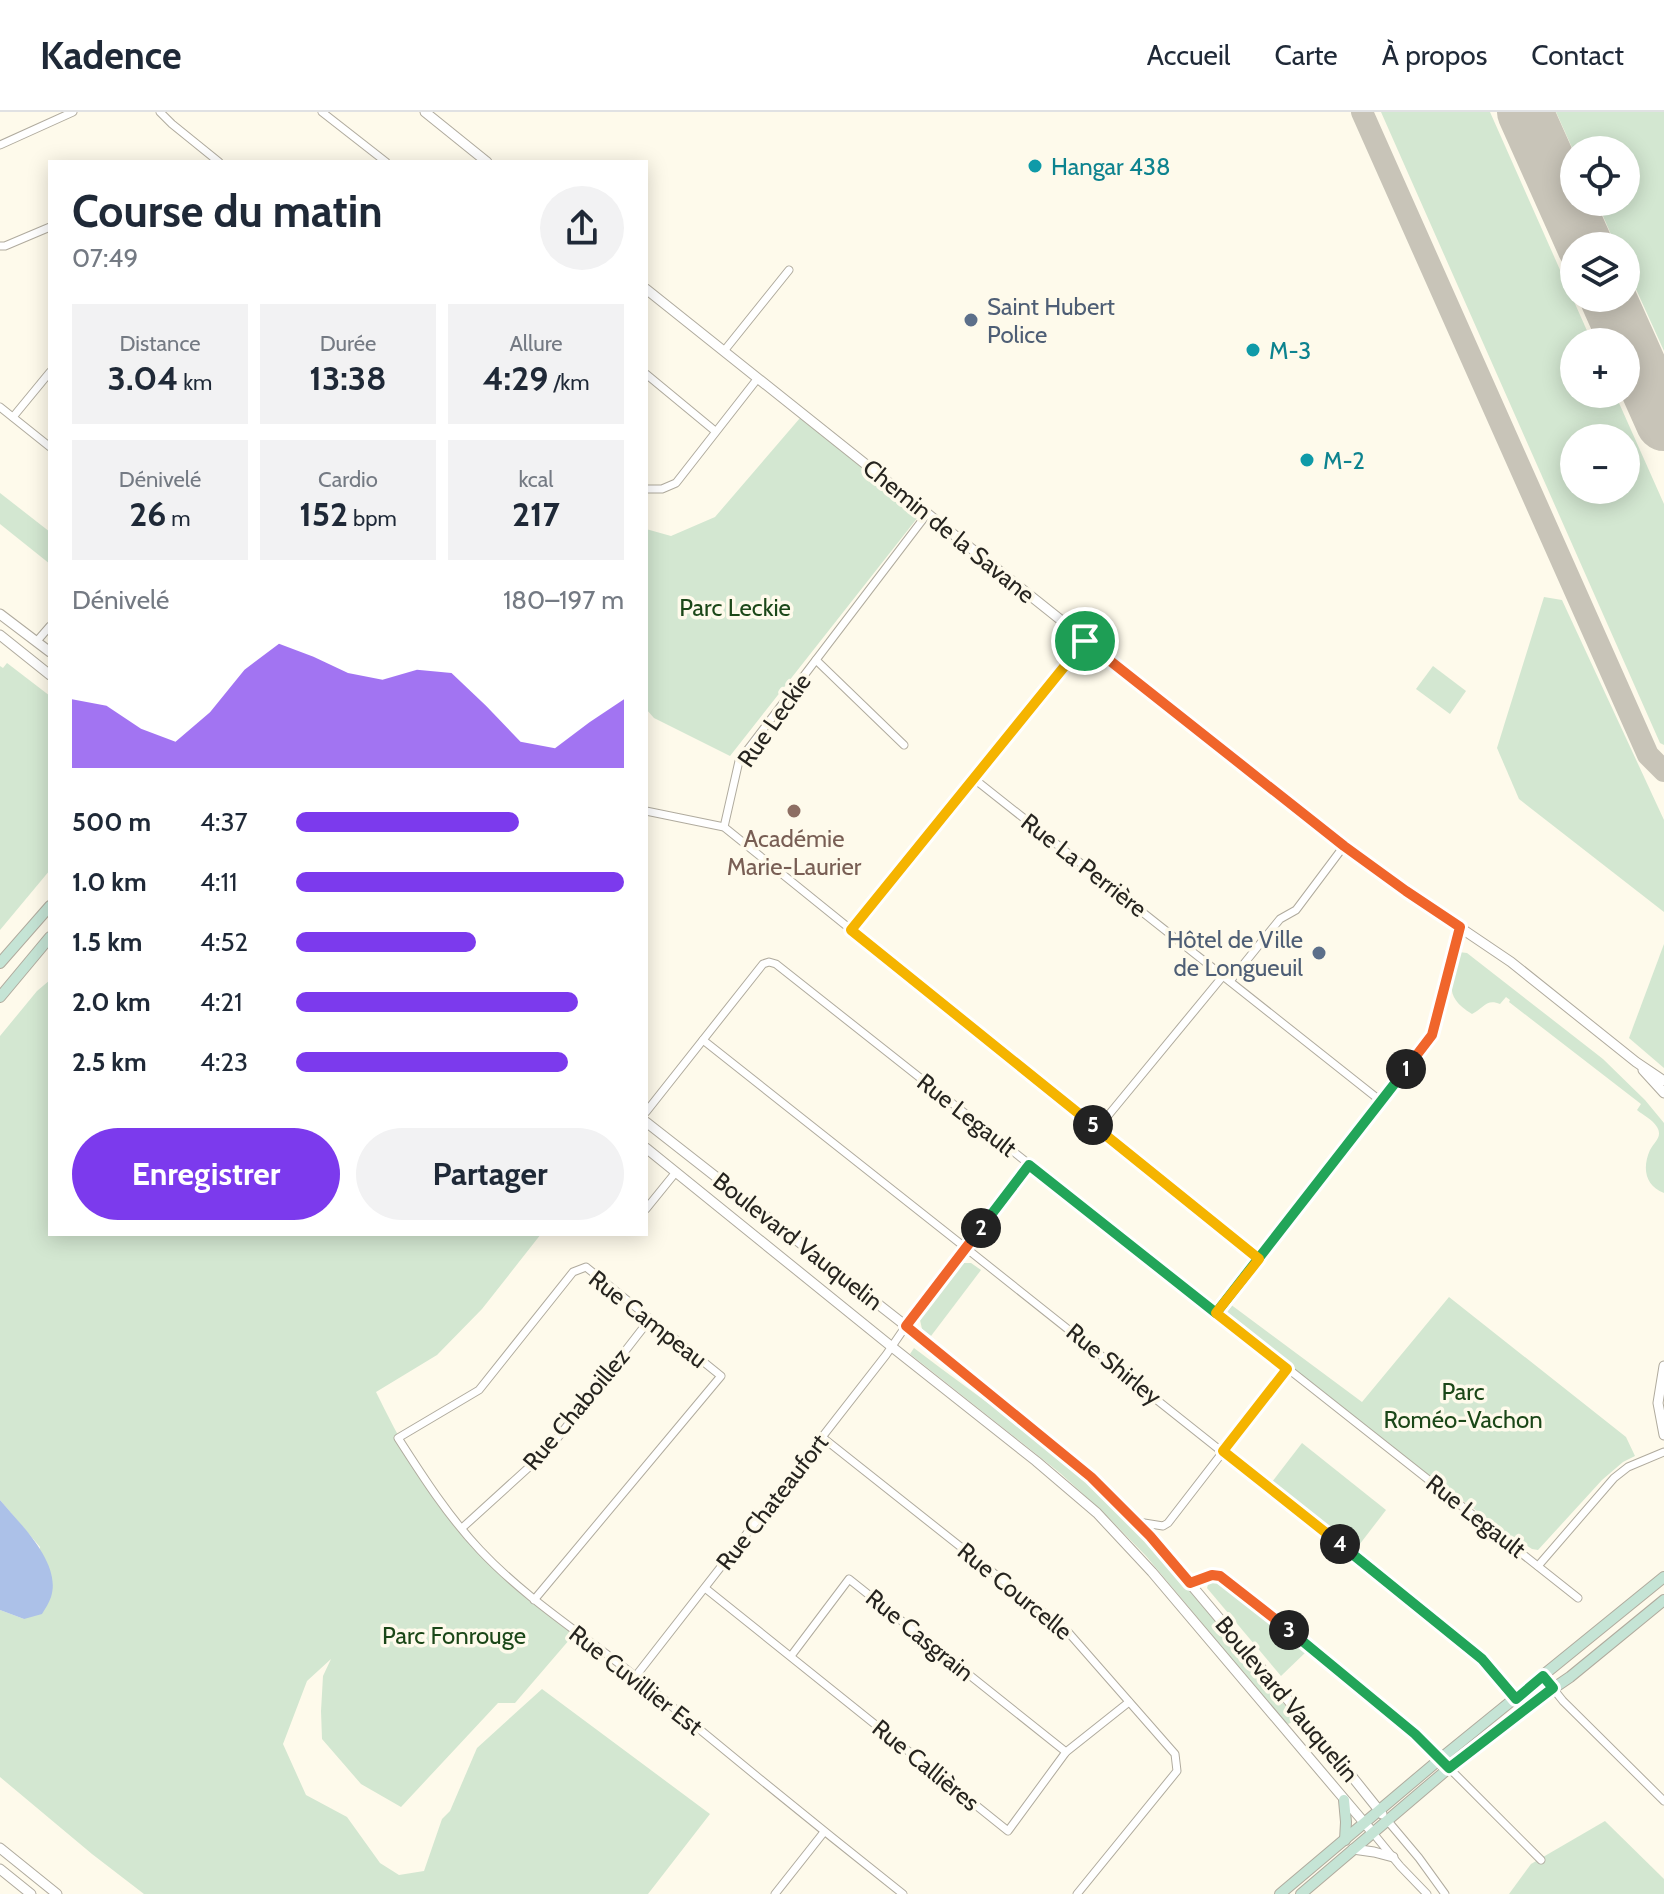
<!DOCTYPE html>
<html lang="fr">
<head>
<meta charset="utf-8">
<style>
	:root { --surface:#fff; --page:#f2f2f3; --text:#1f2937; --muted:#747a83; --line:#e0e1e3; --accent:#7c3aed }
	body { margin:0; font-family:Cabin,sans-serif; background:var(--page); color:var(--text); height:100vh; display:flex; flex-direction:column; font-size:30px; white-space:nowrap }
	* { box-sizing:border-box; margin:0 }
	p { font-size:26px; color:var(--muted) }
	.icon { flex:none; width:44px; height:44px; fill:none; stroke:currentColor; stroke-width:2; stroke-linecap:round; stroke-linejoin:round }
	.map { position:relative; flex:1; overflow:hidden }
	.drawer { position:absolute; left:48px; top:48px; width:600px; height:1076px; display:flex; flex-direction:column; background:var(--surface); border-radius:0px; box-shadow:0 4px 20px #0003 }
	.drawer>* { flex:none }
	.tools { position:absolute; left:1560px; top:24px; display:grid; gap:16px }
	.tools a { display:grid; place-items:center; width:80px; height:80px; border-radius:50%; background:var(--surface); box-shadow:0 4px 20px #0003; font-size:40px }
	.pin { position:absolute; display:grid; place-items:center; width:68px; height:68px; color:#fff; margin:-34px; border:4px solid #fff; border-radius:50%; box-shadow:0 2px 8px #0007 }
	.km { position:absolute; width:40px; height:40px; margin:-20px; border-radius:50%; background:#222; color:#fff; font-size:22px; line-height:40px; text-align:center }
	.round { display:grid; place-items:center; flex:none; width:84px; height:84px; border-radius:42px; background:var(--page) }
	.headline { display:flex; align-items:center; justify-content:space-between; height:136px; padding:0 24px }
	h1 { font-size:44px; font-weight:700; line-height:60px }
	.metrics { display:grid; grid-template-columns:repeat(3,1fr); gap:12px; height:136px; padding:8px 24px }
	.metrics div { display:grid; align-content:center; border-radius:0px; background:var(--page); text-align:center }
	.metrics b { font-size:34px; font-weight:700 }
	.metrics small { font-size:22px; font-weight:400 }
	.metrics p { font-size:22px }
	.chart { height:224px; padding:16px 24px }
	.chart p { display:flex; justify-content:space-between }
	.chart svg { width:100%; height:144px; margin-top:8px; fill:var(--accent); opacity:.7 }
	.cta { display:flex; gap:16px; margin-top:auto; padding:16px 24px }
	.cta a { flex:1; height:92px; border-radius:48px; background:var(--accent); color:#fff; font-size:32px; font-weight:700; line-height:92px; text-align:center }
	.cta a+a { background:var(--page); color:var(--text) }
	ul { padding:0 24px; list-style:none; font-size:26px }
	li { display:grid; grid-template-columns:128px 96px 1fr; align-items:center; height:60px }
	li i { height:20px; border-radius:10px; background:var(--accent) }
	header { display:flex; align-items:center; gap:48px; box-sizing:border-box; height:112px; padding:0 40px; background:var(--surface); border-bottom:2px solid var(--line) }
	header strong { font-size:38px }
	nav { display:flex; gap:44px; margin-inline-start:auto; font-size:28px }
	.map>svg:first-child { display:block }
</style>
</head>
<body>
<header>
<strong>Kadence</strong>
<nav><a>Accueil</a><a>Carte</a><a>À propos</a><a>Contact</a></nav>
</header>
<div class="map">
<svg width="1664" height="1782" viewBox="0 0 1664 1782">
	<rect width="100%" height="100%" fill="#fefaeb"/>
	<g fill="#d3e7d1" fill-rule="evenodd">
		<path d="M1381,0H1490L1592,230H1574V282H1615L1664,392V633L1660,631ZM1574,326H1626V378H1574Z"/>
		<polygon points="1556,0 1664,0 1664,239 1626,155 1626,134 1616,134 1597,90 1626,90 1626,38 1574,38 1574,40"/>
		<polygon points="800,306 922,400 730,644 654,606 646,597 646,417 671,424 715,405"/>
		<polygon points="0,381 50,420 50,452 0,412"/>
		<polygon points="1544,485 1562,488 1664,708 1664,800 1519,687 1497,636"/>
		<polygon points="7,551 50,584 50,758 0,818 0,554 3,556"/>
		<polygon points="1433,554 1466,579 1450,602 1416,577"/>
		<polygon points="1664,832 1664,956 1629,926"/>
		<path d="M1459,840L1467,841L1603,947L1645,988L1664,1011V1081C1645,1074 1642,1056 1650,1038C1654,1030 1663,1025 1657,1015C1653,1008 1643,1003 1637,998L1641,992L1509,890L1510,888L1506,885L1500,892C1486,886 1483,897 1472,902C1441,883 1453,870 1459,840Z"/>
		<path d="M50,868V1122H541L482,1197L437,1243L376,1280C404,1337 435,1394 481,1440C510,1468 545,1494 576,1520L515,1591H498L401,1695L361,1672L322,1627L321,1599L323,1564L331,1547L307,1569L283,1632L306,1683L347,1705L380,1751L399,1763L424,1759L442,1707L450,1699L477,1636L542,1577L710,1702L648,1782H144L92,1742L0,1665V1498L24,1507L40,1435L0,1388V924L37,879Z"/>
		<polygon points="962,1151 971,1151 981,1158 931,1224 922,1217 920,1208"/>
		<polygon points="1449,1185 1626,1325 1635,1344 1623,1350 1602,1368 1538,1438 1532,1437 1523,1431 1521,1432 1287,1257 1216,1201 1226,1189 1362,1290"/>
		<path d="M914,1236C978,1285 1046,1330 1105,1386C1138,1416 1166,1451 1195,1485C1227,1524 1260,1563 1292,1602L1294,1606L1292,1610L1288,1612L1284,1609L1146,1444L1104,1401L1060,1361L910,1242Z"/>
		<polygon points="1302,1331 1386,1398 1356,1437 1272,1370"/>
		<polygon points="1215,1467 1220,1469 1307,1539 1281,1564 1207,1476 1209,1469"/>
		<polygon points="1605,1709 1664,1767 1664,1782 1509,1782 1531,1752"/>
	</g>
	<path fill="#acc1e8" d="M0,1388C20,1412 62,1451 51,1485C49,1491 45,1497 42,1502L24,1507L0,1498Z"/>
	<g fill="none" stroke-linecap="round" stroke-linejoin="round">
		<polyline stroke="#c8c4b8" stroke-width="22" points="1362,0 1648,643 1664,659"/>
		<g stroke="#c8c4b8" stroke-width="56">
			<polyline points="1525,0 1585,134"/>
			<polyline points="1608,186 1664,311"/>
		</g>
		<defs>
			<g id="minor">
				<polyline points="160,0 172,12 219,50"/>
				<polyline points="322,0 386,50"/>
				<polyline points="0,33 73,0"/>
				<polyline points="0,134 5,134 50,115"/>
				<polyline points="724,239 789,158"/>
				<polyline points="646,262 715,319"/>
				<polyline points="0,295 50,335"/>
				<polyline points="13,305 50,260"/>
				<polyline points="646,377 662,377 676,371 758,266"/>
				<polyline points="37,529 50,514"/>
				<polyline points="816,548 904,633"/>
				<polyline points="973,666 1382,990"/>
				<polyline points="646,699 724,715 1259,1147"/>
				<polyline points="724,715 739,649 927,402"/>
				<polyline points="851,818 1085,529"/>
				<polyline points="1230,869 1280,807 1296,798 1344,734"/>
				<path d="M703,928C960,1132 1218,1334 1474,1540L1516,1587"/>
				<polyline points="646,1000 763,852 769,850 776,852 1578,1486"/>
				<polyline points="1097,1017 1223,864"/>
				<polyline points="646,1097 676,1060"/>
				<polyline points="1216,1201 1380,992 1432,923 1460,815"/>
				<polyline points="822,1325 1068,1520 1175,1642 1177,1659 1077,1782"/>
				<polyline points="1138,1410 1163,1414 1168,1411 1287,1257"/>
				<polyline points="462,1416 549,1337 650,1207"/>
				<polyline points="1538,1454 1614,1366 1628,1355 1664,1340"/>
				<path d="M1190,1471C1202,1467 1213,1460 1225,1466L1415,1622L1541,1748"/>
				<polyline points="705,1476 1008,1719 1066,1640 1129,1590"/>
				<path d="M534,1488L721,1264L586,1155L573,1160L479,1278L398,1326C423,1365 448,1404 480,1438C529,1490 590,1527 645,1572C730,1643 816,1713 903,1782"/>
				<polyline points="791,1544 849,1467 1066,1640"/>
				<polyline points="1543,1564 1563,1589 1664,1689"/>
				<polyline points="635,1565 886,1243 910,1208 1029,1053"/>
				<polyline points="1387,1708 1419,1746 1445,1782"/>
				<polyline points="1373,1721 1400,1754 1427,1782"/>
				<polyline points="775,1782 824,1720"/>
			</g>
			<g id="tertiary">
				<polyline points="425,0 487,50"/>
				<polyline points="646,177 1344,734 1406,779 1511,850 1636,950 1664,969"/>
				<polyline points="0,502 50,540"/>
				<polyline points="0,523 50,563"/>
				<polyline points="1643,958 1664,981"/>
				<polyline points="646,1010 906,1214 1091,1365 1150,1424 1346,1657 1382,1702"/>
				<polyline points="646,1036 892,1235 1036,1349 1097,1401 1152,1460 1373,1721"/>
				<polyline points="1664,1254 1658,1291 1664,1323"/>
				<polyline points="0,1736 57,1782"/>
				<polyline points="1353,1737 1374,1740 1393,1745"/>
				<polyline points="0,1757 31,1782"/>
			</g>
			<g id="secondary">
				<polyline points="0,851 50,794"/>
				<polyline points="0,885 50,825"/>
				<polyline points="1344,1688 1346,1710 1345,1728"/>
				<polyline points="1280,1782 1440,1647 1664,1465"/>
				<polyline points="1301,1782 1449,1656 1545,1582 1570,1565 1664,1488"/>
			</g>
		</defs>
		<use href="#minor" stroke="#b0ab9e" stroke-width="9"/>
		<use href="#tertiary" stroke="#b0ab9e" stroke-width="11"/>
		<use href="#secondary" stroke="#b0ab9e" stroke-width="12"/>
		<use href="#minor" stroke="#fff" stroke-width="7"/>
		<use href="#tertiary" stroke="#fff" stroke-width="9"/>
		<use href="#secondary" stroke="#c5e4d5" stroke-width="10"/>
	</g>
	<g fill="none" stroke-linecap="round" stroke-linejoin="round">
		<defs>
			<polyline id="split-1" points="1085,529 1344,734 1406,779 1460,815 1432,923 1406,957"/>
			<polyline id="split-2" points="981,1116 1029,1053 1216,1201 1406,957"/>
			<polyline id="split-3" points="981,1116 906,1214 1091,1365 1150,1424 1190,1471 1212,1463 1220,1464 1289,1518"/>
			<polyline id="split-4" points="1289,1518 1415,1622 1449,1656 1553,1576 1543,1564 1516,1587 1482,1547 1340,1432"/>
			<polyline id="split-5" points="1093,1013 1259,1147 1216,1201 1287,1257 1223,1339 1340,1432"/>
			<polyline id="split-6" points="1085,529 851,818 1093,1013"/>
		</defs>
		<use href="#split-1" stroke="#fff" stroke-width="16"/>
		<use href="#split-2" stroke="#fff" stroke-width="16"/>
		<use href="#split-3" stroke="#fff" stroke-width="16"/>
		<use href="#split-4" stroke="#fff" stroke-width="16"/>
		<use href="#split-5" stroke="#fff" stroke-width="16"/>
		<use href="#split-6" stroke="#fff" stroke-width="16"/>
		<use href="#split-1" stroke="#f0652b" stroke-width="10"/>
		<use href="#split-2" stroke="#22a559" stroke-width="10"/>
		<use href="#split-3" stroke="#f0652b" stroke-width="10"/>
		<use href="#split-4" stroke="#22a559" stroke-width="10"/>
		<use href="#split-5" stroke="#f5b400" stroke-width="10"/>
		<use href="#split-6" stroke="#f5b400" stroke-width="10"/>
	</g>
	<g fill="#0f9aa8" stroke="#fefaeb" stroke-width="3">
		<circle cx="1035" cy="54" r="8"/>
		<circle cx="1253" cy="238" r="8"/>
		<circle cx="1307" cy="348" r="8"/>
	</g>
	<g fill="#5c6f8a" stroke="#fefaeb" stroke-width="3">
		<circle cx="971" cy="208" r="8"/>
		<circle cx="1319" cy="841" r="8"/>
	</g>
	<circle fill="#8d6e63" stroke="#fefaeb" stroke-width="3" cx="794" cy="699" r="8"/>
	<g text-anchor="middle" dominant-baseline="central" stroke-width="7" stroke-linejoin="round" paint-order="stroke">
		<g font-size="24" fill="#0d838f" stroke="#fefaeb" text-anchor="start">
			<text x="1051" y="54">Hangar 438</text>
			<text x="1269" y="238">M-3</text>
			<text x="1323" y="348">M-2</text>
		</g>
		<g font-size="24" fill="#4e5e75" stroke="#fefaeb" text-anchor="start">
			<text x="987" y="194">Saint Hubert<tspan x="987" dy="28">Police</tspan></text>
			<text x="1303" y="827" text-anchor="end">Hôtel de Ville<tspan x="1303" dy="28">de Longueuil</tspan></text>
		</g>
		<g font-size="24" fill="#26241f" stroke="#fefaeb">
			<text transform="translate(949 419) rotate(39)">Chemin de la Savane</text>
			<text transform="translate(774 608) rotate(-55)">Rue Leckie</text>
			<text transform="translate(1084 753) rotate(38)">Rue La Perrière</text>
			<text transform="translate(967 1003) rotate(38)">Rue Legault</text>
			<text transform="translate(798 1129) rotate(38)">Boulevard Vauquelin</text>
			<text transform="translate(648 1207) rotate(38)">Rue Campeau</text>
			<text transform="translate(1114 1252) rotate(39)">Rue Shirley</text>
			<text transform="translate(576 1297) rotate(-50)">Rue Chaboillez</text>
			<text transform="translate(772 1390) rotate(-52)">Rue Chateaufort</text>
			<text transform="translate(1476 1404) rotate(38)">Rue Legault</text>
			<text transform="translate(1015 1479) rotate(39)">Rue Courcelle</text>
			<text transform="translate(920 1523) rotate(39)">Rue Casgrain</text>
			<text transform="translate(636 1568) rotate(38)">Rue Cuvillier Est</text>
			<text transform="translate(1287 1587) rotate(50)">Boulevard Vauquelin</text>
			<text transform="translate(926 1653) rotate(39)">Rue Callières</text>
		</g>
		<g font-size="24" fill="#1b4718" stroke="#fefaeb">
			<text x="735" y="495">Parc Leckie</text>
			<text x="1463" y="1279">Parc<tspan x="1463" dy="28">Roméo-Vachon</tspan></text>
			<text x="454" y="1523">Parc Fonrouge</text>
		</g>
		<g font-size="24" fill="#785e54" stroke="#fefaeb">
			<text x="794" y="726">Académie<tspan x="794" dy="28">Marie-Laurier</tspan></text>
		</g>
	</g>
</svg>
<div class="tools">
<a><svg class="icon" aria-label="locate" viewBox="0 0 24 24"><circle cx="12" cy="12" r="6"/><path d="M12 2v4M12 18v4M2 12h4M18 12h4"/></svg></a>
<a><svg class="icon" aria-label="layers" viewBox="0 0 24 24"><path d="M12 4l9 5-9 5-9-5zM3 14l9 5 9-5"/></svg></a>
<a>+</a>
<a>−</a>
</div>
<div class="pin" style="left:1085px;top:529px;background:#1e9e55"><svg class="icon" aria-label="arrive" viewBox="0 0 24 24"><path d="M6 21V4h12l-3 4 3 4H6"/></svg></div>
<b class="km" style="left:1406px;top:957px">1</b>
<b class="km" style="left:981px;top:1116px">2</b>
<b class="km" style="left:1289px;top:1518px">3</b>
<b class="km" style="left:1340px;top:1432px">4</b>
<b class="km" style="left:1093px;top:1013px">5</b>
<section class="drawer">
<div class="headline"><div><h1>Course du matin</h1><p>07:49</p></div><a class="round"><svg class="icon" aria-label="share" viewBox="0 0 24 24"><path d="M12 15V3M7 8l5-5 5 5M5 13v7h14v-7"/></svg></a></div>
<div class="metrics">
<div><p>Distance</p><b>3.04<small> km</small></b></div>
<div><p>Durée</p><b>13:38</b></div>
<div><p>Allure</p><b>4:29<small> /km</small></b></div>
</div>
<div class="metrics">
<div><p>Dénivelé</p><b>26<small> m</small></b></div>
<div><p>Cardio</p><b>152<small> bpm</small></b></div>
<div><p>kcal</p><b>217</b></div>
</div>
<div class="chart"><p><span>Dénivelé</span>180–197 m</p>
<svg viewBox="0 0 160 44" preserveAspectRatio="none"><path d="M0 44V23L10 25L20 32L30 36L40 27L50 14L60 6L70 10L80 15L90 17L100 14L110 15L120 25L130 36L140 38L150 30L160 23V44z"/></svg>
</div>
<ul>
<li><b>500 m</b>4:37<i style="width:68%"></i></li>
<li><b>1.0 km</b>4:11<i style="width:100%"></i></li>
<li><b>1.5 km</b>4:52<i style="width:55%"></i></li>
<li><b>2.0 km</b>4:21<i style="width:86%"></i></li>
<li><b>2.5 km</b>4:23<i style="width:83%"></i></li>
</ul>
<div class="cta"><a>Enregistrer</a><a>Partager</a></div>
</section>
</div>
</body>
</html>
